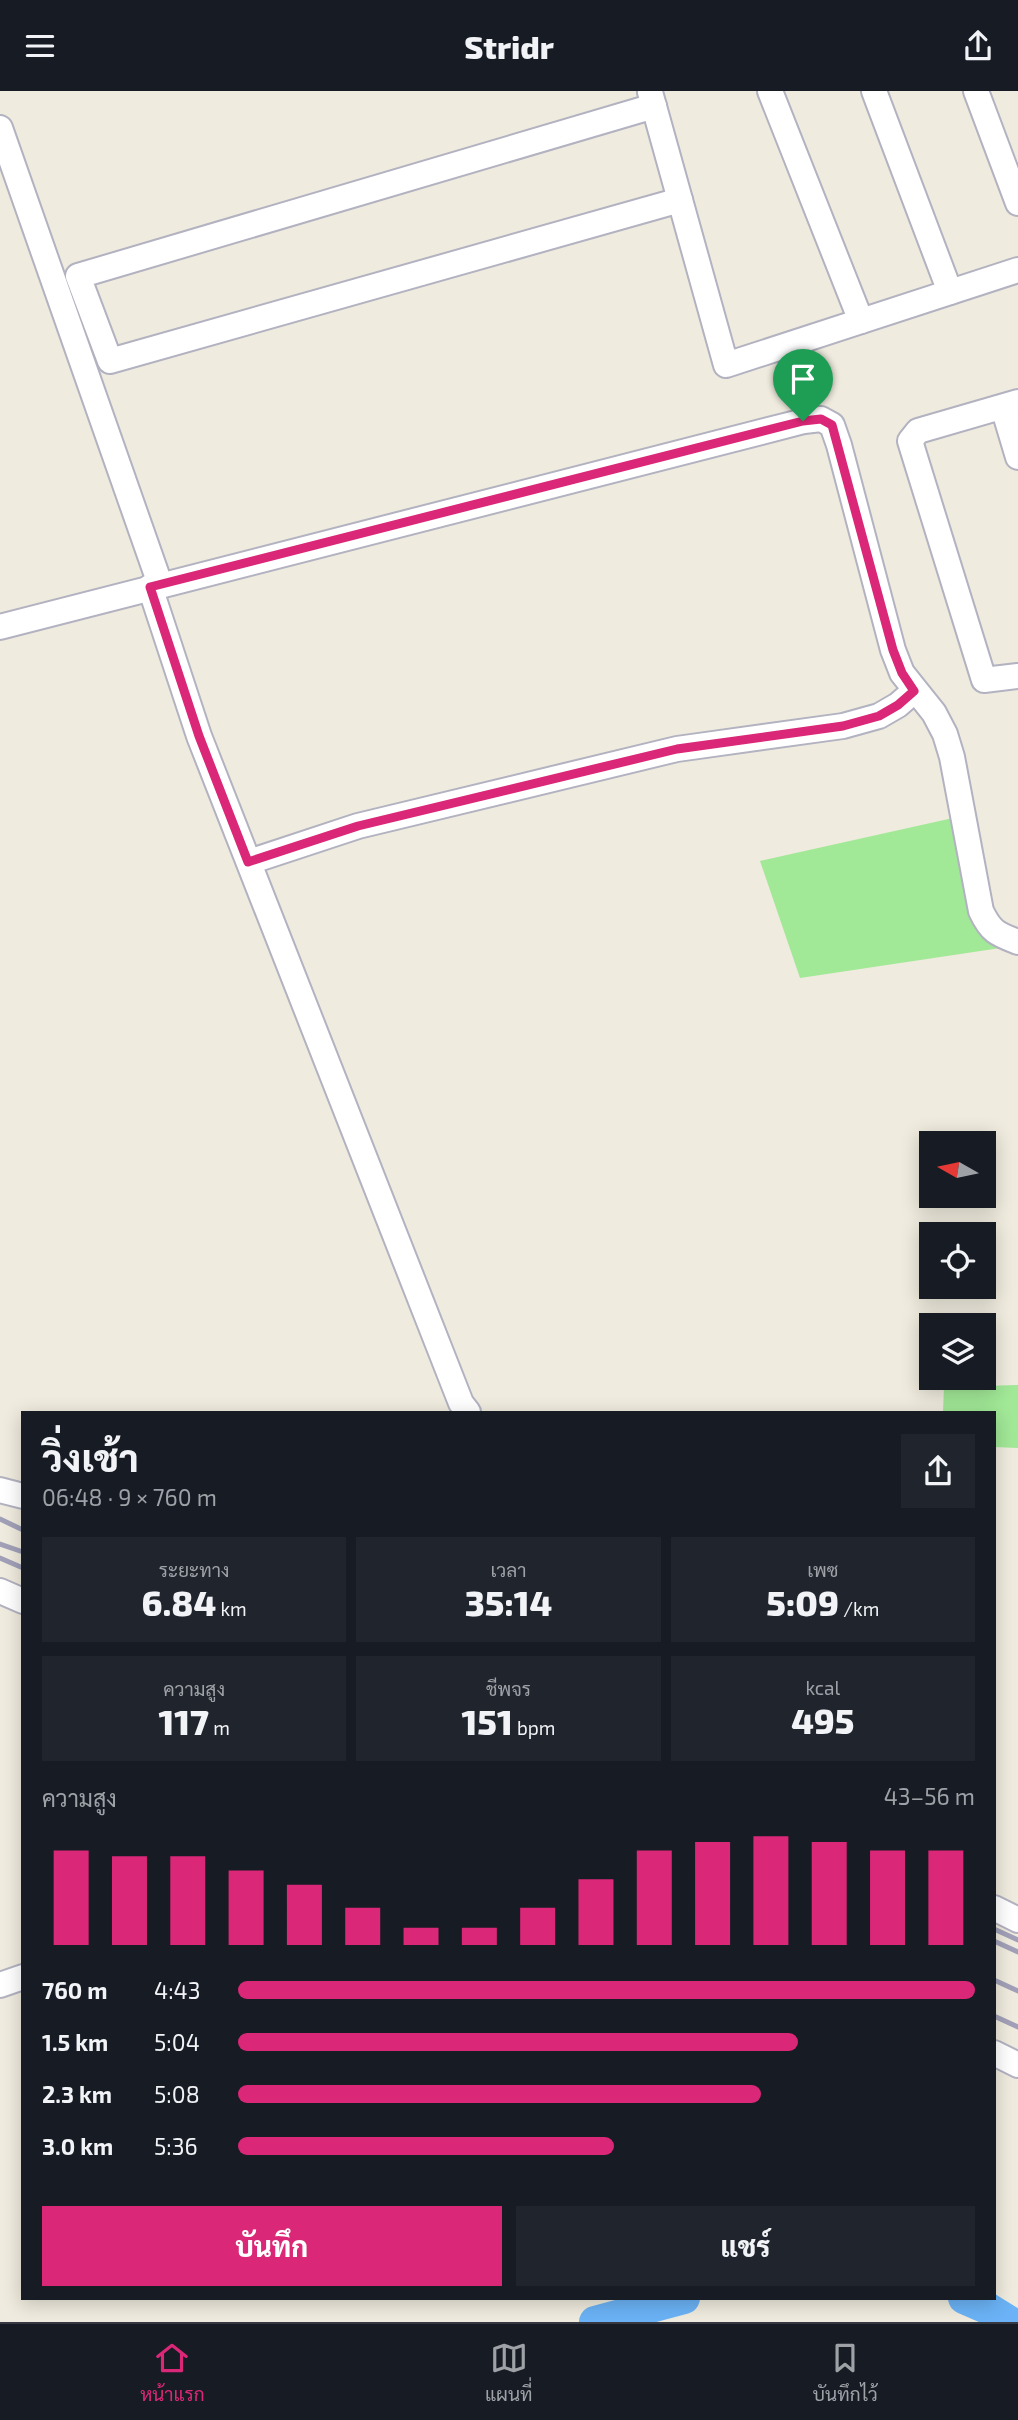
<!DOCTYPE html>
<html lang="th">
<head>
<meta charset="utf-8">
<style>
	:root { --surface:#171b24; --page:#20242c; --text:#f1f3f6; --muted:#9ea1a6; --line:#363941; --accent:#db2777 }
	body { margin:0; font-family:"Exo 2",Sarabun,sans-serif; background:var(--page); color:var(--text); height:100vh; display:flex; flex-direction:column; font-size:26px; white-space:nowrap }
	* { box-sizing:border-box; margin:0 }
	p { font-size:23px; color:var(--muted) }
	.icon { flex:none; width:38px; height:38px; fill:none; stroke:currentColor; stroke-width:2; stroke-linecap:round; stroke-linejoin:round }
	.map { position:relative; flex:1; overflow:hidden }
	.sheet { position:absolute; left:21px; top:1320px; width:975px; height:889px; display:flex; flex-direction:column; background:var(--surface); border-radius:0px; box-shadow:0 4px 18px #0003 }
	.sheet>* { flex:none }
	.needle { width:46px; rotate:279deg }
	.tools { position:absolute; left:919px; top:1040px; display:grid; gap:14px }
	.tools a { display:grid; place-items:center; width:77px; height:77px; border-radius:0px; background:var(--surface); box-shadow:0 4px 18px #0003; font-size:35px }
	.pin { position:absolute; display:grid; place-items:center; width:60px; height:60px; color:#fff; margin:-72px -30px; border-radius:50% 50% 50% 0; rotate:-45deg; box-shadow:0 0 7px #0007 }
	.pin .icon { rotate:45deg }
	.round { display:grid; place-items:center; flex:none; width:74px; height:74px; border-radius:0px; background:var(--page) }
	.overview { display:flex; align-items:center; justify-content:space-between; height:119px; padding:0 21px }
	h1 { font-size:38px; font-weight:800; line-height:52px }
	.metrics { display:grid; grid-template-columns:repeat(3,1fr); gap:10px; height:119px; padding:7px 21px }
	.metrics div { display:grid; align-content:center; border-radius:0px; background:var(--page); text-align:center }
	.metrics b { font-size:35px; font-weight:800 }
	.metrics small { font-size:19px; font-weight:400 }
	.metrics p { font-size:19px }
	.chart { height:196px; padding:14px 21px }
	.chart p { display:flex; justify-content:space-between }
	.chart svg { width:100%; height:126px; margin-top:7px; stroke:var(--accent); stroke-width:6 }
	.action { display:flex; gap:14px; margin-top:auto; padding:14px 21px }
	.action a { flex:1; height:80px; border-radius:0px; background:var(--accent); color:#fff; font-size:28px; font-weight:800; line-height:80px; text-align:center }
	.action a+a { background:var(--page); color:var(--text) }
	ul { padding:0 21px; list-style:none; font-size:23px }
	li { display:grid; grid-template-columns:112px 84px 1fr; align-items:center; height:52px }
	li i { height:18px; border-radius:9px; background:var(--accent) }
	header { display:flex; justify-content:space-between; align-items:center; height:91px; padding:0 21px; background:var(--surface); font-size:32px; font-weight:800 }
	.menu { display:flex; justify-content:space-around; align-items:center; height:98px; border-top:2px solid var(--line); background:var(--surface); font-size:19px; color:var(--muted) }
	.menu a { display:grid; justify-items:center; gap:4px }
	.menu .active { color:var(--accent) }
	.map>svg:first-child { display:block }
</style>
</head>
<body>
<header><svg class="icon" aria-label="menu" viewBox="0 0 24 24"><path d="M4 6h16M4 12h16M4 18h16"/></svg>Stridr<svg class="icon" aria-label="share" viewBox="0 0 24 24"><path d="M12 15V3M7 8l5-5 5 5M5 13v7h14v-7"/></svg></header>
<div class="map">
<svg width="1018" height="2231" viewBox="0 0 1018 2231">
	<rect width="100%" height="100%" fill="#efebde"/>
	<g fill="#a1e897">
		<polygon points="953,727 1007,856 800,887 760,770"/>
		<polygon points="1018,1294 1018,1357 994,1356 994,1321 943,1321 944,1296"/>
	</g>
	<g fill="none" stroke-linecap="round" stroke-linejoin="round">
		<g stroke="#6bb3f6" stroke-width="32">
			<polyline points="964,2207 989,2218 1010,2231"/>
			<polyline points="595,2231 684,2207"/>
		</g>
		<defs>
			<g id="minor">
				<polyline points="770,0 861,230"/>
				<polyline points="874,0 950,201"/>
				<polyline points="976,0 1018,112"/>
				<polyline points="650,1 726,274 1018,179"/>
				<polyline points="654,15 78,185 110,270 680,109"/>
				<polyline points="0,37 160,493"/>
				<polyline points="1018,311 918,340 910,350 984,589 1018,585"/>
				<polyline points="1003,316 1018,366"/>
				<polyline points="150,496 199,645 461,1312 468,1321"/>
				<path d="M0,536L804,330L821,328L832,334L839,354L893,559L902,582L934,622L945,643L952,666L981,820C991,841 997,843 1018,851"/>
				<polyline points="249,771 358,735 677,658 843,635 879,625 898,614 914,600"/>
				<polyline points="0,1399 23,1405"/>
				<polyline points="0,1500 23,1510"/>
				<polyline points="994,1817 1018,1829"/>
				<polyline points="0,1894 23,1886"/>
				<polyline points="994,1962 1018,1974"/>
			</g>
		</defs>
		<use href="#minor" stroke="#b2b2c1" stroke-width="28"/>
		<use href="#minor" stroke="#fff" stroke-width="24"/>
		<g stroke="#a1a0b8" stroke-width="5">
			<polyline points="0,1428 23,1439"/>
			<polyline points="0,1453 23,1461"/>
			<polyline points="0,1467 23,1477"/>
			<polyline points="994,1838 1018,1849"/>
			<polyline points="994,1850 1018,1861"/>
			<polyline points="994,1889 1018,1900"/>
			<polyline points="994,1925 1018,1936"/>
		</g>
	</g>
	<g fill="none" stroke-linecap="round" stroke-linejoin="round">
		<defs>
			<polygon id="route" points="821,328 832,334 893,559 902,582 914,600 898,614 879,625 843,635 677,658 358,735 248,771 199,645 150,496 803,330"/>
		</defs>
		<use href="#route" stroke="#fff" stroke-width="14"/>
		<use href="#route" stroke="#db2777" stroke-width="9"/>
	</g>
</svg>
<div class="tools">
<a><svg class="needle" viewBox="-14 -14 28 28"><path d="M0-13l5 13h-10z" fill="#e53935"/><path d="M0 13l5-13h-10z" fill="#9ea1a6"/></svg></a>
<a><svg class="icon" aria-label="locate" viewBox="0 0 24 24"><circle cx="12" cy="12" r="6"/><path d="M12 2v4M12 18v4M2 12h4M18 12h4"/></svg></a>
<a><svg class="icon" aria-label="layers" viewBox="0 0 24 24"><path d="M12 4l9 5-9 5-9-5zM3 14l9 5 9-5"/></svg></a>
</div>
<div class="pin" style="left:803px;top:330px;background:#1e9e55"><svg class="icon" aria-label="arrive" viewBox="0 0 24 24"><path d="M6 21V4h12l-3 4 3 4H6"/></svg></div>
<section class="sheet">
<div class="overview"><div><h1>วิ่งเช้า</h1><p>06:48 · 9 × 760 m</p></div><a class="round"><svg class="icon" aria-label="share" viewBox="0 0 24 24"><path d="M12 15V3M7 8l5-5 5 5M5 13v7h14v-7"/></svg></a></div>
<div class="metrics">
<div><p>ระยะทาง</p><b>6.84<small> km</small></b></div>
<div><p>เวลา</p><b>35:14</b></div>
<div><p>เพซ</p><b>5:09<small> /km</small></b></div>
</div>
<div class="metrics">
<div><p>ความสูง</p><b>117<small> m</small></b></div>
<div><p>ชีพจร</p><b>151<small> bpm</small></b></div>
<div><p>kcal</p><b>495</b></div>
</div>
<div class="chart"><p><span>ความสูง</span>43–56 m</p>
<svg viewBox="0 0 160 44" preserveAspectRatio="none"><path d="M5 44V11M15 44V13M25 44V13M35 44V18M45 44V23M55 44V31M65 44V38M75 44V38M85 44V31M95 44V21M105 44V11M115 44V8M125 44V6M135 44V8M145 44V11M155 44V11"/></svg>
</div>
<ul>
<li><b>760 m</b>4:43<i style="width:100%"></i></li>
<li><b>1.5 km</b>5:04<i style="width:76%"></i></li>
<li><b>2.3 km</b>5:08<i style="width:71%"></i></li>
<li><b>3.0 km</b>5:36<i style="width:51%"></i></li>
</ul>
<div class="action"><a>บันทึก</a><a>แชร์</a></div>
</section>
</div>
<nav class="menu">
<a class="active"><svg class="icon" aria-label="home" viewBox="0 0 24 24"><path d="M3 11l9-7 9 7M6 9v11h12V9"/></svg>หน้าแรก</a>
<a><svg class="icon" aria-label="map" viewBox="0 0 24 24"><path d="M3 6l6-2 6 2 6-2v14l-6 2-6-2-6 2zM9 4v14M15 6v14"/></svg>แผนที่</a>
<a><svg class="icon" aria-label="saved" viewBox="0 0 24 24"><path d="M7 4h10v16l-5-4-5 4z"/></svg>บันทึกไว้</a>
</nav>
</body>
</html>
